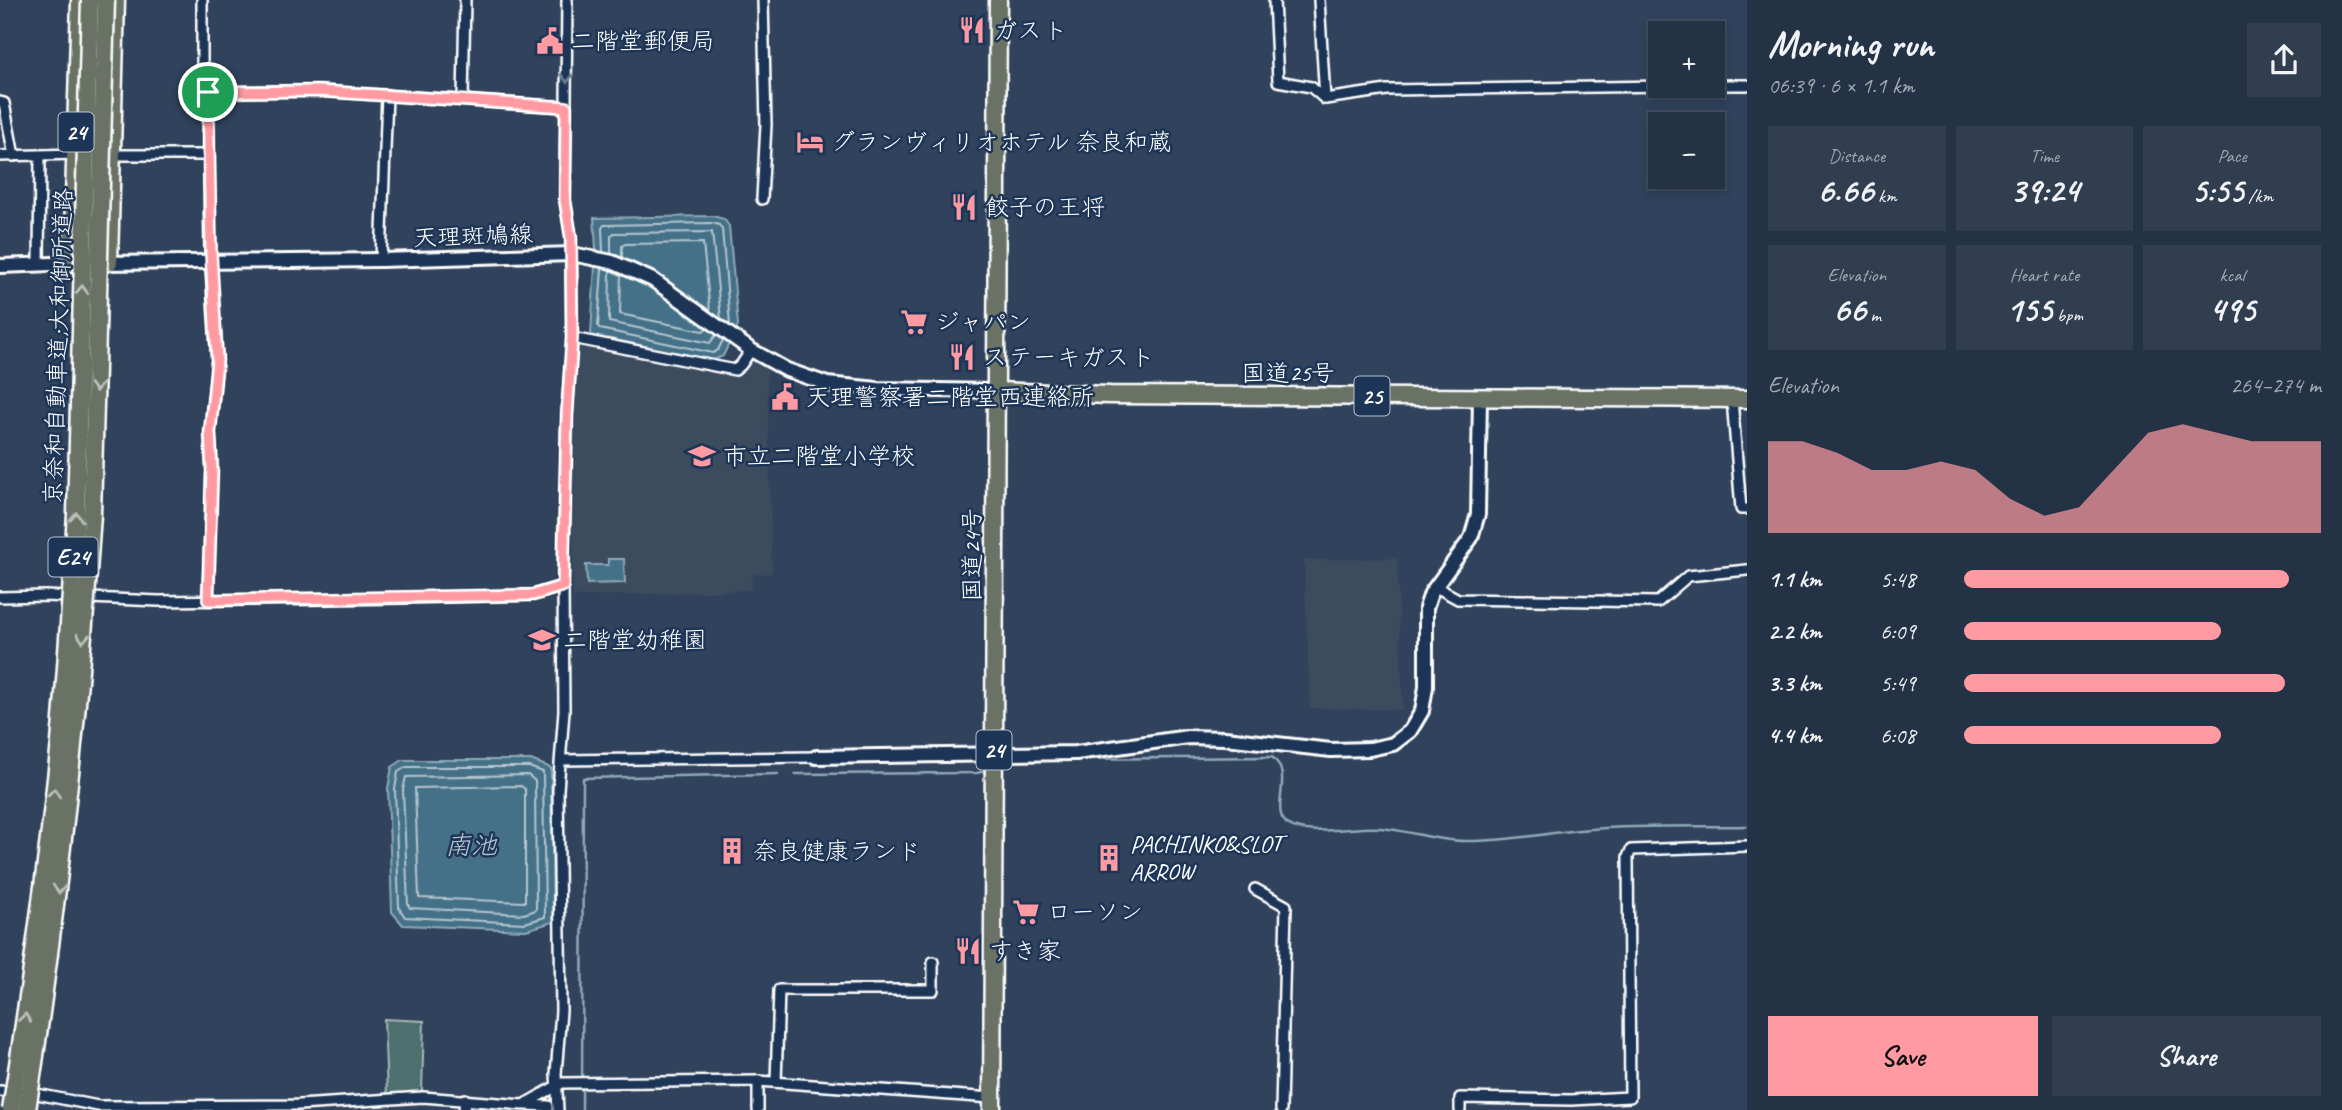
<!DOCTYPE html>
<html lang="en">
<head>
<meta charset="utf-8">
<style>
	:root { --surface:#243245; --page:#303e50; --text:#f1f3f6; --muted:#a3aab3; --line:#414d5e; --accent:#ff9aa2 }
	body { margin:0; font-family:Caveat,"Klee One",sans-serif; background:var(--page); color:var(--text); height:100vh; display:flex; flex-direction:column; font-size:26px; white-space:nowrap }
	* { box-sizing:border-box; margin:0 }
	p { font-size:23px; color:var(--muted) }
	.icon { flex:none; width:38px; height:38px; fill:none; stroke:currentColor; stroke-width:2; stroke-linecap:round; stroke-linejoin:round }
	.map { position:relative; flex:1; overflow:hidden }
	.drawer { display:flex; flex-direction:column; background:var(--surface); width:595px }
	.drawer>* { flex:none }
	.tools { position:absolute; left:1648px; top:21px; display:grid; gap:14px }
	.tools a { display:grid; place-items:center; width:77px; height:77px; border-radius:0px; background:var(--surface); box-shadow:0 4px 10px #0003,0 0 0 2px var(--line); font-size:35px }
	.pin { position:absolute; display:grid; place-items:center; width:60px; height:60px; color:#fff; margin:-30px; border:4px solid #fff; border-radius:50%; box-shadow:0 2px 7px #0007 }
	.round { display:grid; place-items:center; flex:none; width:74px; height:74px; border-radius:0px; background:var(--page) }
	.summary { display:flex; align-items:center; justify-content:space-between; height:119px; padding:0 21px }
	h1 { font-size:38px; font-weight:600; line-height:52px }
	.stats { display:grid; grid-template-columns:repeat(3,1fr); gap:10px; height:119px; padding:7px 21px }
	.stats div { display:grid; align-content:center; border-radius:0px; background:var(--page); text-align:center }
	.stats b { font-size:35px; font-weight:600 }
	.stats small { font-size:19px; font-weight:400 }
	.stats p { font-size:19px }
	.chart { height:196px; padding:14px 21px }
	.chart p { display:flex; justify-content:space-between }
	.chart svg { width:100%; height:126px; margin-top:7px; fill:var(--accent); opacity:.7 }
	.button { display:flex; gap:14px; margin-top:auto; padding:14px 21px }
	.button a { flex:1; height:80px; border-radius:0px; background:var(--accent); color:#111; font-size:28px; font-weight:600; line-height:80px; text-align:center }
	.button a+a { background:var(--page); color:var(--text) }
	ul { padding:0 21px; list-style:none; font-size:23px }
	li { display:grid; grid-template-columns:112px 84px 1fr; align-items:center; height:52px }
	li i { height:18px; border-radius:9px; background:var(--accent) }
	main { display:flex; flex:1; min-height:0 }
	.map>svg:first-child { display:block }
</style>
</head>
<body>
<main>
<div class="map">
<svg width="1747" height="1110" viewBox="0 0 1747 1110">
	<rect width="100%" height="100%" fill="#30425c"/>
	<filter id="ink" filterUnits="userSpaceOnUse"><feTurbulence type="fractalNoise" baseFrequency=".0143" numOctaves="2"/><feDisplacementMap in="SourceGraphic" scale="14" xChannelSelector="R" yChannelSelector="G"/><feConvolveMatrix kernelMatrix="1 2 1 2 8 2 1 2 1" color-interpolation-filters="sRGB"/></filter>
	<g filter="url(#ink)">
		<g fill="#3d4b5f">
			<polygon points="580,346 743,375 753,361 767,368 772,573 752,575 752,590 573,597 573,421"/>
			<polygon points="1397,558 1403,710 1310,708 1304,560"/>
		</g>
		<polygon fill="#4e6f6e" stroke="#a6b7b6" stroke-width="2" points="384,1019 424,1021 422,1092 387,1095"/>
		<g fill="#457188" stroke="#8faab8" stroke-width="2">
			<polygon points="713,216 724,219 729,226 738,325 723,356 714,360 591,335 596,248 594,218"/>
			<polygon points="608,559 624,559 625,583 587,584 586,565 608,565"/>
			<polygon points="403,760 531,760 551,768 553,922 526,930 403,925 392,912 388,788 392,767"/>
		</g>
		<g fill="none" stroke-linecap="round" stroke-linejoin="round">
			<g stroke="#b5c6cf" stroke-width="2">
				<polyline points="603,252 602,228 604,225 712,223 719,225 722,229 730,325"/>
				<polyline points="611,254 611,236 614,233 712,232 721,319"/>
				<polyline points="622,258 622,246 625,244 703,243 710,311"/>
				<polyline points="602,268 598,326 600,329 713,353 718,350 723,340"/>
				<polyline points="610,270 609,322 710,343 716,335"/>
				<polyline points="621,274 620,314 703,331 707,328"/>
				<polygon points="406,767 529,767 543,772 545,917 525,923 405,917 399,908 395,789 398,772"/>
				<polygon points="528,775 535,781 536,910 524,914 410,908 408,905 403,790 406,777"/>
				<polygon points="521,786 525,789 525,902 419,898 415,788"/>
			</g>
			<g stroke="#8faab8" stroke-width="2.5">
				<path d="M1075,759L1272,757C1296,776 1267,812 1289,825C1308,837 1357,826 1380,828C1408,830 1435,841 1464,841C1507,842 1549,832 1592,829C1643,825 1696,827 1747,826"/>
				<polyline points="1004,763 1013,760"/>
				<polyline points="795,774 977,773 984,771"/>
				<polyline points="582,1110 583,778 778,774"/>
			</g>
			<defs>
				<g id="street">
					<polyline points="202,0 202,92 319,91 566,107"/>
					<polyline points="1274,0 1278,81 1311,87 1325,99 1387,90 1666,86"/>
					<polyline points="1319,0 1325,99"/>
					<polyline points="1713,85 1747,85"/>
					<polyline points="208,92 210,253 217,360 210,432 212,470 208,600"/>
					<polyline points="463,99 465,0"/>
					<polyline points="0,102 4,103 14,156"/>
					<polyline points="109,155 209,155"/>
					<polyline points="0,156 77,154"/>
					<polyline points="762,199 766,125 763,0"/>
					<polyline points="381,260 387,95"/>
					<polyline points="39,264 40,156"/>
					<polyline points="572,338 735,370 741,365 751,350"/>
					<polyline points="1732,399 1741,509 1747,509"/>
					<polyline points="1436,587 1458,599 1658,602 1688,576 1747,570"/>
					<polyline points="0,597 45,596 158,601 405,598 533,595 563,586"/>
					<polyline points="561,760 816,757"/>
					<polyline points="1255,889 1286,906 1281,1110"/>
					<polyline points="758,1081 758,1110"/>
					<polyline points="776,1082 779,990 933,990 933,962"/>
					<polyline points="0,1091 37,1094 98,1106 299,1105 423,1097 523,1105 562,1083 758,1081 992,1098"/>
					<polyline points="526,1105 548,1106 548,1110"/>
					<polyline points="464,1110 465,1099"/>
					<polyline points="558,1110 556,1074 561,1011 558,790 564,711 563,586 567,416 572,338 571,237 565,200 567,0"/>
					<polyline points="1460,1110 1460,1098 1571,1100 1630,1097 1628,857 1631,850 1747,846"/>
				</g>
				<g id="secondary">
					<polyline points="101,263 381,260 572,254 612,262 653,280 751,350 787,370 827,384 878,389 996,391"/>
					<polyline points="0,266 79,263"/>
					<polyline points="816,757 1076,753 1188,737 1225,738 1331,750 1370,749 1393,744 1410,731 1422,711 1426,687 1426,608 1431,593 1471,538 1478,514 1480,397"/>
				</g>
				<g id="highway">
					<polyline points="109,262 116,0"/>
					<polyline points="72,263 80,0"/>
					<polyline points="996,391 1110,395 1747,399"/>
					<polyline points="992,1110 998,0"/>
				</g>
			</defs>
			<use href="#street" stroke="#fff" stroke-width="14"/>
			<use href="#secondary" stroke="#fff" stroke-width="18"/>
			<use href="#highway" stroke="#fff" stroke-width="21"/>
			<use href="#street" stroke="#1d3557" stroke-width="9"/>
			<use href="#secondary" stroke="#1d3557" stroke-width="12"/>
			<use href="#highway" stroke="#6a7266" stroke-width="16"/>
			<defs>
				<g id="highway-bridge">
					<path d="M11,1110C30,988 47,865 60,742C67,666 71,590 76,514L90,0"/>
					<path d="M27,1110C57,912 79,715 92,515L106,0"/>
				</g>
			</defs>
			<use href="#highway-bridge" stroke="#fff" stroke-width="21" stroke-linecap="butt"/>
			<use href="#highway-bridge" stroke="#6a7266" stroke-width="16"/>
		</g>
		<defs><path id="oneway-chevron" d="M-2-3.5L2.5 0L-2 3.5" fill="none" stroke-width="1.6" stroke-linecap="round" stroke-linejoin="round" transform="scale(1.75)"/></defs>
		<use stroke="#6c7c92" href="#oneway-chevron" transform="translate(567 78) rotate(90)"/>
		<g stroke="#bcc0ba">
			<use href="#oneway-chevron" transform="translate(82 290) rotate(-88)"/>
			<use href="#oneway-chevron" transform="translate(96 387) rotate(92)"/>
			<use href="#oneway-chevron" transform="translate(76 517) rotate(-87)"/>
			<use href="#oneway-chevron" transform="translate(83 638) rotate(94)"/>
			<use href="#oneway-chevron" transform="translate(54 793) rotate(-84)"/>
			<use href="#oneway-chevron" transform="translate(59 889) rotate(96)"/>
			<use href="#oneway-chevron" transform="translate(25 1018) rotate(-82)"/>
		</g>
	</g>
	<g fill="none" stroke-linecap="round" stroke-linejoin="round" filter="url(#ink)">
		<defs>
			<polygon id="route" points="318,91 566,107 565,200 571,237 572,338 567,416 563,586 533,595 208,600 212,470 210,432 217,360 211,253 208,92"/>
		</defs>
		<use href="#route" stroke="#fff" stroke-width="14"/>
		<use href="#route" stroke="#ff9aa2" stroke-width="9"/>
	</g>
	<defs>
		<symbol id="restaurant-bare" viewBox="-9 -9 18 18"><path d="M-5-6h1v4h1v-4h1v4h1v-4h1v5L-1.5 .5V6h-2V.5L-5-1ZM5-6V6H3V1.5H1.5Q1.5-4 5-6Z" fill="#ff9aa2" stroke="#1d3557" stroke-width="2.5" paint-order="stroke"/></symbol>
		<symbol id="civic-bare" viewBox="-9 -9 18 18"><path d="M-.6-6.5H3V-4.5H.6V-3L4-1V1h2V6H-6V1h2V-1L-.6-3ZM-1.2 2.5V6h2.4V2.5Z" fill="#ff9aa2" stroke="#1d3557" stroke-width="2.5" paint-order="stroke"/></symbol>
		<symbol id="hotel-bare" viewBox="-9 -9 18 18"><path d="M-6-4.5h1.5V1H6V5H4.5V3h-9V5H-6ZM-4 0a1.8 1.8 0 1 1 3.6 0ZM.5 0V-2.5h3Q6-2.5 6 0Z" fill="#ff9aa2" stroke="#1d3557" stroke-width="2.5" paint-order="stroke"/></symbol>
		<symbol id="supermarket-bare" viewBox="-9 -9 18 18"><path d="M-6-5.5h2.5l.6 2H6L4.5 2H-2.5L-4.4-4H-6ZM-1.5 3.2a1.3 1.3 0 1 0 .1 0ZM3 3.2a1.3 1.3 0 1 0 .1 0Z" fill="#ff9aa2" stroke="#1d3557" stroke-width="2.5" paint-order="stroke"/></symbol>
		<symbol id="school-bare" viewBox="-9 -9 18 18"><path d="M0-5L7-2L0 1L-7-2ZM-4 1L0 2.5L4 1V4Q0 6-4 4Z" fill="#ff9aa2" stroke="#1d3557" stroke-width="2.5" paint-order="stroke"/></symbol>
		<symbol id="building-bare" viewBox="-9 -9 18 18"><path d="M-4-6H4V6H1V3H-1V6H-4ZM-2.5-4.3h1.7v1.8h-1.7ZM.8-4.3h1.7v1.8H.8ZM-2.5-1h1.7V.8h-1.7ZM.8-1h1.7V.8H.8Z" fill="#ff9aa2" stroke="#1d3557" stroke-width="2.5" paint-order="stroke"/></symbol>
	</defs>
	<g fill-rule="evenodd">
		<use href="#restaurant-bare" x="953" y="11" width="38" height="38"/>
		<use href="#civic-bare" x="531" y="22" width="38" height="38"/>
		<use href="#hotel-bare" x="791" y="123" width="38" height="38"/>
		<use href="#restaurant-bare" x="945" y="188" width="38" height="38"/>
		<use href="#supermarket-bare" x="895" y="303" width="38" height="38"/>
		<use href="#restaurant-bare" x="943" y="338" width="38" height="38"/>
		<use href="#civic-bare" x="766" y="378" width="38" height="38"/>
		<use href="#school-bare" x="683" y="437" width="38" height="38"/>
		<use href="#school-bare" x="523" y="621" width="38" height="38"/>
		<use href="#building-bare" x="713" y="832" width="38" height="38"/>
		<use href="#building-bare" x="1090" y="839" width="38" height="38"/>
		<use href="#supermarket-bare" x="1007" y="893" width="38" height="38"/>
		<use href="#restaurant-bare" x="949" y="932" width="38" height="38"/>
	</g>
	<g text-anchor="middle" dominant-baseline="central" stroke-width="5" stroke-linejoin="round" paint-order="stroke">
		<g fill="#1d3557" stroke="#bbc2cd" stroke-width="2">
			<rect x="58.5" y="112.5" width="35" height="39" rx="5"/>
			<rect x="1354.5" y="376.5" width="35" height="39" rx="5"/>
			<rect x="48.5" y="537.5" width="49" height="39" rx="5"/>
			<rect x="976.5" y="730.5" width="35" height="39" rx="5"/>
		</g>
		<g font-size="23" font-weight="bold" fill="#fff">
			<text x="76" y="132">24</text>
			<text x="1372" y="396">25</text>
			<text x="73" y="557">E24</text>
			<text x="994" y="750">24</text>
		</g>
		<g font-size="24" fill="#fff" stroke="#1d3557" text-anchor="start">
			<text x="993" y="30">ガスト</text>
			<text x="571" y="41">二階堂郵便局</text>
			<text x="831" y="142">グランヴィリオホテル 奈良和蔵</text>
			<text x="985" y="207">餃子の王将</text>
			<text x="935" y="322">ジャパン</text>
			<text x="983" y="357">ステーキガスト</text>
			<text x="806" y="397">天理警察署二階堂西連絡所</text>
			<text x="723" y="456">市立二階堂小学校</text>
			<text x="563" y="640">二階堂幼稚園</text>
			<text x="1130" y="844">PACHINKO&amp;SLOT<tspan x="1130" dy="28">ARROW</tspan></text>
			<text x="753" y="851">奈良健康ランド</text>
			<text x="1047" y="912">ローソン</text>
			<text x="989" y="951">すき家</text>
		</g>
		<g font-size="24" fill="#fff" stroke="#1d3557">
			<text transform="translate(473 236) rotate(-2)">天理斑鳩線</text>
			<text transform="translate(58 346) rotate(-88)">京奈和自動車道;大和御所道路</text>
			<text x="1288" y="373">国道25号</text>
			<text transform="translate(972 555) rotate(-90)">国道24号</text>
		</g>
		<g font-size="26" font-style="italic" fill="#b5c6cf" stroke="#1d3557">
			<text x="471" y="845">南池</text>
		</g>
	</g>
</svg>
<div class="tools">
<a>+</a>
<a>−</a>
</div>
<div class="pin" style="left:208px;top:92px;background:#1e9e55"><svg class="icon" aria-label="arrive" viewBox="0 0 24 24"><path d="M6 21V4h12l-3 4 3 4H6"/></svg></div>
</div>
<section class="drawer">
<div class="summary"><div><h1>Morning run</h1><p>06:39 · 6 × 1.1 km</p></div><a class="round"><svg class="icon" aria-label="share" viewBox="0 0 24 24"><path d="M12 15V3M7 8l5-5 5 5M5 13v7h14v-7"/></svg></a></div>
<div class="stats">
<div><p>Distance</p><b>6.66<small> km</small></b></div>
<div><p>Time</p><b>39:24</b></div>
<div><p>Pace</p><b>5:55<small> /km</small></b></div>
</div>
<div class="stats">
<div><p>Elevation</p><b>66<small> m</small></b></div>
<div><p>Heart rate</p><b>155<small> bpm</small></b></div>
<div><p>kcal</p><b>495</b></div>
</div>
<div class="chart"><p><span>Elevation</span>264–274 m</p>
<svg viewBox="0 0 160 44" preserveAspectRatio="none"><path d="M0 44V12L10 12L20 16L30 22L40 22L50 19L60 22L70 32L80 38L90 35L100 22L110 9L120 6L130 9L140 12L150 12L160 12V44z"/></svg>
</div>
<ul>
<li><b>1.1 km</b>5:48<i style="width:91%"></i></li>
<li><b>2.2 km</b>6:09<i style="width:72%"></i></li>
<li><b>3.3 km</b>5:49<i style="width:90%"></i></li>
<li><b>4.4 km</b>6:08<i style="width:72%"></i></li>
</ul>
<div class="button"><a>Save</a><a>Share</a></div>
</section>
</main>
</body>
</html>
